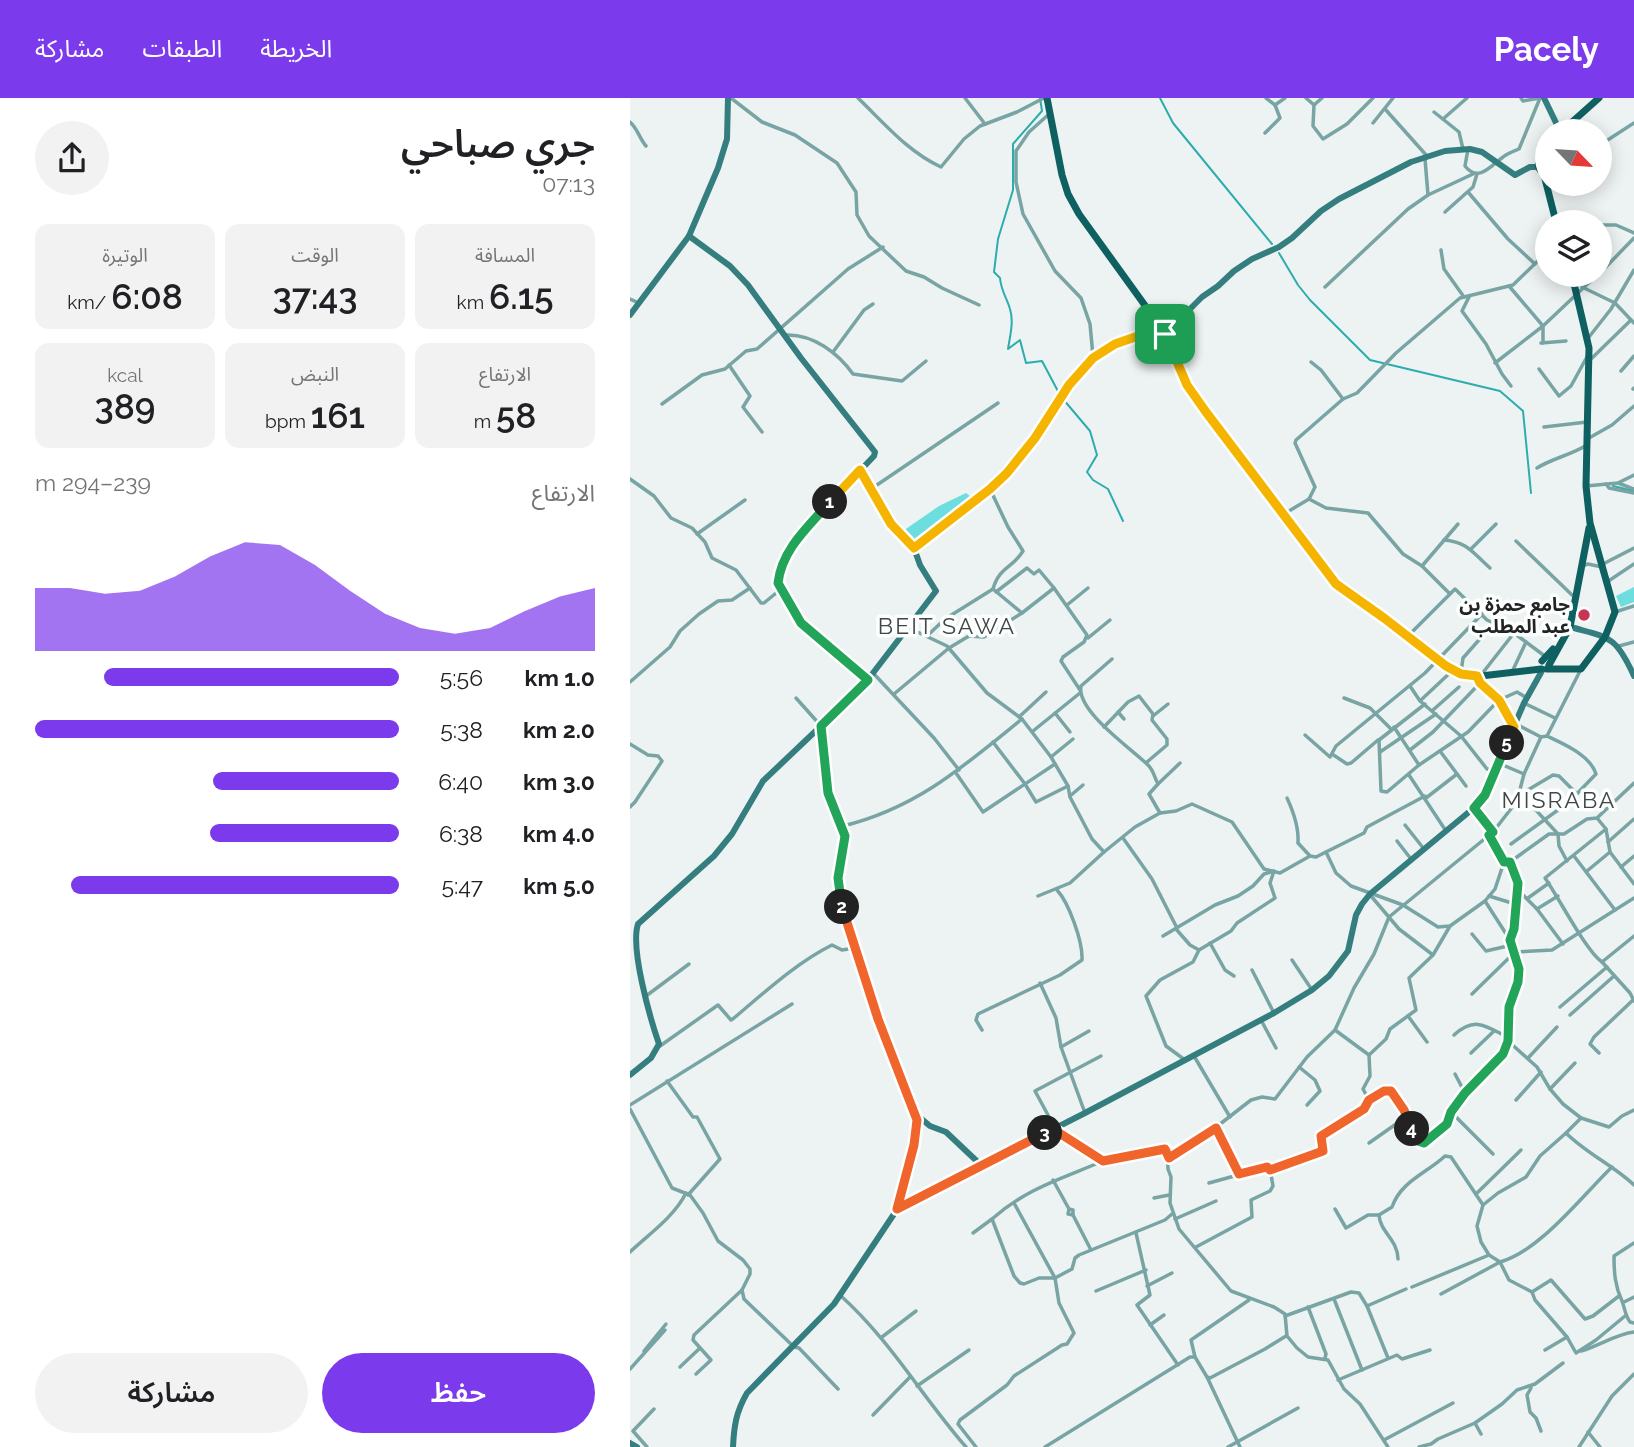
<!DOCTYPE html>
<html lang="ar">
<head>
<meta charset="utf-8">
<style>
	:root { --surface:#fff; --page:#f2f2f2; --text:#202124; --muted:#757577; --accent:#7c3aed }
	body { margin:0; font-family:Raleway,"Noto Sans Arabic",sans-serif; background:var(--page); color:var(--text); direction:rtl; height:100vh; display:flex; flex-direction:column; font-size:26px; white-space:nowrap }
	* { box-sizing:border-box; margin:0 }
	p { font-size:23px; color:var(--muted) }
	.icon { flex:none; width:38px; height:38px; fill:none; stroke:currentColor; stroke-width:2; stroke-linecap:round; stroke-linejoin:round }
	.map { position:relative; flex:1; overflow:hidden; direction:ltr }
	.panel { display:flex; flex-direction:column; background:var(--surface); width:630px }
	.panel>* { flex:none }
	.needle { width:46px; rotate:115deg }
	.tools { position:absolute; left:905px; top:21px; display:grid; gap:14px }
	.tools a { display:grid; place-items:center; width:77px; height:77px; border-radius:50%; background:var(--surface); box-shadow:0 4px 18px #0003; font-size:35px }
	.pin { position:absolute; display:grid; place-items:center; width:60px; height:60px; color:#fff; margin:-30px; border-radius:14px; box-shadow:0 4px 10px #0006 }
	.km { position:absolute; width:35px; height:35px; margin:-18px; border-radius:50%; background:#222; color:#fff; font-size:19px; line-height:35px; text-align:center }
	.round { display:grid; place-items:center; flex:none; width:74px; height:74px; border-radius:37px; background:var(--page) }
	.headline { display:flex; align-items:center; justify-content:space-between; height:119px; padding:0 35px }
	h1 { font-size:38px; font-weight:600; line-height:52px }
	.stats { display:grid; grid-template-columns:repeat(3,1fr); gap:10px; height:119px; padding:7px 35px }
	.stats div { display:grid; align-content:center; border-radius:14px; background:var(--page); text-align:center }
	.stats b { font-size:35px; font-weight:600 }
	.stats small { font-size:19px; font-weight:400 }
	.stats p { font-size:19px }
	.chart { height:196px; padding:14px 35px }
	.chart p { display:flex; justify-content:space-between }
	.chart svg { width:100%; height:126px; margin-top:7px; fill:var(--accent); opacity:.7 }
	.cta { display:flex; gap:14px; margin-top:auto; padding:14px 35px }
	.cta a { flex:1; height:80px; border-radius:42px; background:var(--accent); color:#fff; font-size:28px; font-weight:600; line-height:80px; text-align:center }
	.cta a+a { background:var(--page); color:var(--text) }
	ul { padding:0 35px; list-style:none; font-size:23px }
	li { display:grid; grid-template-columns:112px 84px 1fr; align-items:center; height:52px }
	li i { height:18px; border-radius:9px; background:var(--accent) }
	header { display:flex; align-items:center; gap:42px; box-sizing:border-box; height:98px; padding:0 35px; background:var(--accent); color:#fff }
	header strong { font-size:33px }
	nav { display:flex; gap:38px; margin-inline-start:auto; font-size:24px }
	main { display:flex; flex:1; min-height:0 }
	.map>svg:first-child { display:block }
</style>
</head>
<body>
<header>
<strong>Pacely</strong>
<nav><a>الخريطة</a><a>الطبقات</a><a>مشاركة</a></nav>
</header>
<main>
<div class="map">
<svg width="1004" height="1349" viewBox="0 0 1004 1349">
	<rect width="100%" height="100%" fill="#edf2f2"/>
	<g fill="#6cdedf">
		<polygon points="336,395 341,399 284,445 273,433 309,408"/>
		<polygon points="1004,489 1004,504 991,509 986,498"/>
	</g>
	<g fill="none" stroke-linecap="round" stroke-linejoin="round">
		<g stroke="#2dacae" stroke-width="2">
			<path d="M410,0L412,13L383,46V92L368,141L364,174L370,180C371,193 377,200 380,211C384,224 380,238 378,251L390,242L396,265L412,263L430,297"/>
			<polyline points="530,0 543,25 642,146"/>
			<polyline points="649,155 668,187 680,202 740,262 870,293 893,313 901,395"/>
			<polyline points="433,301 460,333 467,357 457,374 463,382 478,391 493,423"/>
			<polyline points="983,388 1004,393"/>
		</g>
		<g stroke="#78a4a4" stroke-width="3.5">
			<polyline points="101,0 132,24 165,37 207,65 226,94 227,117 239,138 276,173 294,179 312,190 349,207"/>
			<path d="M228,0C254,25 278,54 311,69L334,41L350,28L387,14L414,0"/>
			<polyline points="335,0 355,26"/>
			<polyline points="636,0 645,7"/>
			<polyline points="676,0 684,7 683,28 693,41 717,26 743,0"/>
			<polyline points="891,0 893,3 910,0"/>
			<polyline points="684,7 692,0"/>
			<polyline points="755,11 797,58"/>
			<polyline points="804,14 829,34 833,51"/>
			<polyline points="418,17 399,34 386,53 386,84 393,116 425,173 451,200 460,226 463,258"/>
			<polyline points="813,21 837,0"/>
			<path d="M0,24C8,31 9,40 16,48"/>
			<polyline points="743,25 763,0"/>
			<polyline points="635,35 650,20 645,7 655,0"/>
			<polyline points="970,47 1004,25"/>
			<path d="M838,51L835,68C848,85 861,68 873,59C878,55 884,53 889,51L910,0"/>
			<polyline points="795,61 798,97"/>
			<polyline points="838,94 878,141 905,166"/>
			<polyline points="815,114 843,89 847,76"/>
			<polyline points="970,127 986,127 1004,135"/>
			<polyline points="811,152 814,171 834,199"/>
			<polyline points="970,175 1004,140"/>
			<polyline points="879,188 913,228 913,245"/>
			<polyline points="695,189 778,111 798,97 843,76"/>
			<polyline points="952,189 985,205 1004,225"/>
			<polyline points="839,199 832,213 856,246 872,276 881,288"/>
			<polyline points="0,201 9,205"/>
			<path d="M156,237C183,236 208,255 223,276L272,283L296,263"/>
			<polyline points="959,239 981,211 1004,172"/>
			<polyline points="911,245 936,243"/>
			<polyline points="203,254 234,212 243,206"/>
			<polyline points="961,261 1001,222"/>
			<polyline points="681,264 691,272 713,301"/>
			<polyline points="865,265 913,228 967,177"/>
			<polyline points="99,267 120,298 113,309 132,334"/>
			<polyline points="909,271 929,298 941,288 958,257"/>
			<polyline points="991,273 1004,258"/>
			<polyline points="1003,291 1004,290"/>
			<polyline points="32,306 72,277 95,271 116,253 127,251 218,171 253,149"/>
			<polyline points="914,329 957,324"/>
			<polyline points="959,340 982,327 1004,308"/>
			<path d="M907,370C923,360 941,357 957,347"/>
			<polyline points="0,381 24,398 41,420 62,430 75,444 82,460 106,472 131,505 134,505 151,491"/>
			<polyline points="988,385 1004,391"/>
			<polyline points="976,386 979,390 1004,395"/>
			<polyline points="956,388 988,385 1004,377"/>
			<polyline points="241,391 368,305"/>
			<path d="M360,391L378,429L393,453C383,470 369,469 363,491"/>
			<polyline points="679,401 696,410 738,415 773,456 792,468 820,496 778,538"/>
			<polyline points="654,416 679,401 685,389 665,345 666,342 713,301 727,295 766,255 830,200 883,187 917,154"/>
			<polyline points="67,436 115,402"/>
			<path d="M814,442C838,444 843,455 860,470"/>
			<polyline points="886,443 942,497"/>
			<polyline points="841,451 866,426"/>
			<polyline points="973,466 1004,450"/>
			<polyline points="792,468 828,426"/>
			<polyline points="952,468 958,466 972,469"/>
			<polyline points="977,484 1004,466"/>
			<polyline points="366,494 397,470 404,476 409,472 424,490"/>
			<polyline points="820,496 825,491 857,522 884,535 916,559"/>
			<polyline points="437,507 458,490"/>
			<polyline points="985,514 1004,508"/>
			<polyline points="279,530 317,548 357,595 392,621 421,659 438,688 440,699 462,741 474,754"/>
			<polyline points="297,538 315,521 363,491 392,515 424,490 457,537 454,544 433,559 431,563 450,592"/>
			<polyline points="458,540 480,522"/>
			<polyline points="989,548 1004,544"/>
			<path d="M482,561L451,588C446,613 502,651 518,667C524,673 524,679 528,686L519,696L530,715"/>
			<polyline points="831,574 833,560 864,525"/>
			<polyline points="882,574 896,544"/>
			<polyline points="244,576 304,640 329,672"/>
			<polyline points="851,577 884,535"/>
			<polyline points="847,578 850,585 869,602 883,627"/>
			<polyline points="0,584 40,549 50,533 69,516 88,503 102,502 120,490"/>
			<polyline points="780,588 790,603 831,638 857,671 863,673"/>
			<polyline points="264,596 319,550 339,538 354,539 392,515"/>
			<polyline points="166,600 191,628"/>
			<polyline points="714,600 740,610 761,631"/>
			<polyline points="791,602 823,572"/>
			<polyline points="894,605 925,620"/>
			<polyline points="795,606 749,642 751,693 757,694 789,667 838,634 869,602 887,594 897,600"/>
			<polyline points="803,612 829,589"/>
			<polyline points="488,614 494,621"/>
			<polyline points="425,615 440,634"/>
			<polyline points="523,618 538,606"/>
			<polyline points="389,619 416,594"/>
			<polyline points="886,626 911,639"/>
			<polyline points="474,629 498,604 509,598 523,616 522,622 537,641 537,647 517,664"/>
			<polyline points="764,629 789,667"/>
			<polyline points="403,633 450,595"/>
			<polyline points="675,637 700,659 706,648 795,575 852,516"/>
			<polyline points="363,644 395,686 406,704 438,688"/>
			<polyline points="0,646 18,657 28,658 32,663 5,704 0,709"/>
			<polyline points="780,652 803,634 850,585"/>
			<polyline points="810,653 836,688"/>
			<polyline points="750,654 806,616"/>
			<polyline points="702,656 717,666 721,665 748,642"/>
			<polyline points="421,659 443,641"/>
			<polyline points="868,665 894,676"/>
			<polyline points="326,675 353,714 425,666"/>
			<polyline points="779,677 816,733"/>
			<polyline points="528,686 550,665"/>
			<polyline points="440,698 453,687"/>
			<path d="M657,700C664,715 669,729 668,745L680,758L686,759L734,735L737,729L795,698"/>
			<polyline points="796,700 827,676"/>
			<polyline points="844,710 863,734"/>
			<polyline points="967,720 976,731 980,754 1004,786"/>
			<polyline points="775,727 794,751"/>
			<path d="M213,728C287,710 334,668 392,621"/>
			<polyline points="859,737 874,764"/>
			<polyline points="493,740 522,781 547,830"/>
			<polyline points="767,743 781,761"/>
			<polyline points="978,744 1004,721"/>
			<path d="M881,746L939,704L966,676C960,657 934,646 917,638"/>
			<polyline points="696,754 706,775 721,788 773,807 808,829 820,828 855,803 865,791 874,764 880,764 919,736 934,736 957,721 967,720 1004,685"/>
			<polyline points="944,758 985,812"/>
			<polyline points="937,763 929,748 928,736 891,696 923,677 929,678 946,695"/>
			<path d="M880,764L888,785L884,831L880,842L889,871L888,884L879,909L878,943L907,969L920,991L933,1006L951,1020L936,1035C957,1056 983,1067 1004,1087"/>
			<polyline points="991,769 1004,758"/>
			<polyline points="957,773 980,754"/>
			<polyline points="888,792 907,811 933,846"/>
			<polyline points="408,798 440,785 474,754 505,729 530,715 546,713 562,706 602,724 634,771 650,775 680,758"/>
			<polyline points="741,798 769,831 803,857"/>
			<polyline points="859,798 885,806"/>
			<polyline points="898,800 919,785"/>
			<polyline points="855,803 880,842"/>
			<polyline points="907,811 928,798"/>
			<polyline points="546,831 560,847 569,852"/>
			<polyline points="842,836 856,853 882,847"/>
			<polyline points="533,838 585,807 608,798 623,788 634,776 644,773 640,785 645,800 607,825 601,833 569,852 563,864 530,882 516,898 536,948 555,962"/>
			<polyline points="1004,838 972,864 1000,895 1004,903"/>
			<polyline points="580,845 595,872 604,878"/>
			<polyline points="662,862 682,892"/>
			<path d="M972,864C956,853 929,800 915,780L976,731"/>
			<polyline points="622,872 644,915"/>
			<polyline points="410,885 426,920 431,949 455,1015"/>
			<polyline points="842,896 885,854 922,852 1004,800"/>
			<polyline points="16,898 59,866"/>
			<polyline points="930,909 977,869"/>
			<polyline points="940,917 984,878"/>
			<polyline points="778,918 797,944"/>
			<polyline points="631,922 646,950"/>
			<path d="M352,932L346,922L348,916L430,877L452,862C453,844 439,805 427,792"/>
			<polyline points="705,932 739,957"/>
			<path d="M824,937C845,918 856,928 877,939"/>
			<path d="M30,948L88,907L101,922L104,920C135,894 166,865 202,847L212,852L225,850"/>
			<polyline points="431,949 459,933"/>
			<polyline points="841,955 864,933"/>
			<polyline points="969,955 960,946 964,939 1003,902"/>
			<polyline points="564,958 600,1019"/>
			<polyline points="898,960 927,929"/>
			<polyline points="669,969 685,982 690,993 677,1007"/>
			<polyline points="825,976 835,995"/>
			<polyline points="37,983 63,1019 67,1019 90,1061 58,1097"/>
			<polyline points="920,991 945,965"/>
			<polyline points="739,1002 733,991 740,978 739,957 756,941 760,931 786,912 779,880 803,857 820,828"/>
			<polyline points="886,1002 911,974"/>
			<polyline points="0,1007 162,906"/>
			<polyline points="0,1011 42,1090 60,1097 73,1115 88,1143 113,1162 120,1171 120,1176 112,1192 114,1201 164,1249 169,1250 208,1291"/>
			<polyline points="821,1014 863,1056"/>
			<polyline points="951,1020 979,1029 992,1018 1004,1012"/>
			<polyline points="425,1030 405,993 471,958"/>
			<polyline points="586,1030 609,1076"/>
			<polyline points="424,1032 473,1063 499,1056 535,1050 537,1052 538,1071 541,1079 540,1105 549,1131 601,1193 644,1209 655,1216 657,1238 667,1250 678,1259 698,1262 714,1291 730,1306 758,1349"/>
			<polyline points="739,1045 776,1019"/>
			<polyline points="539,1060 576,1037 621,1002 632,999 645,1001 677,959 705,932 724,890 744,856 759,819 863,734 887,703 894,676 911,639 917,638 950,573"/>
			<path d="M473,1063C431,1081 397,1090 362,1121L384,1178L390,1185L394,1186L409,1180H425L442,1171L445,1160L449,1157L535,1122L542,1116"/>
			<polyline points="423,1082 439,1111 443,1112 443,1117 438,1116 439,1111"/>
			<polyline points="579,1085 637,1069 640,1071"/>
			<polyline points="846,1096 891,1052"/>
			<polyline points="524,1100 539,1097"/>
			<polyline points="853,1107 868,1095 896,1079 910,1058 936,1035"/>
			<path d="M705,1111L716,1130L738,1117H749L762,1109C771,1083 797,1075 815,1058L821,1059L853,1107L847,1128L851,1144L859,1157L870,1164L879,1182L902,1194L905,1202L937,1239L915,1252"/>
			<polyline points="443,1117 461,1152"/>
			<path d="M749,1117C750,1134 768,1142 768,1161"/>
			<polyline points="545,1121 586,1103"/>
			<polyline points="343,1135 362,1121"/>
			<polyline points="506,1135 520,1197 507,1207 548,1267"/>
			<path d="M1004,1145L984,1158C984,1175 985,1188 992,1203C995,1211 995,1217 1000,1224L1004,1225"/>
			<path d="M566,1149L622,1119L621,1102L640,1093L643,1088L640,1071L693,1053L691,1038L734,1011L739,1002L754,993H761C772,1009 778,1027 788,1043L794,1045C817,1029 820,1016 836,994C849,976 870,966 878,943"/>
			<path d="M0,1154C19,1136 44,1119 56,1095"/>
			<polyline points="517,1188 542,1175"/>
			<polyline points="782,1189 859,1157"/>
			<polyline points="466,1193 516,1172"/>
			<polyline points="902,1194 921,1182 955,1221 963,1218 989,1198"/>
			<path d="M811,1196L870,1164C910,1153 952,1098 982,1069"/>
			<path d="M211,1198C260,1242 293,1300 336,1349"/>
			<polyline points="704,1201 732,1272"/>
			<polyline points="994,1204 1004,1199"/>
			<polyline points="737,1208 758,1260"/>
			<polyline points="678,1209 696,1256 695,1260"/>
			<polyline points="655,1218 721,1194 729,1195 737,1208 776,1191"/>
			<polyline points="520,1227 534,1217"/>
			<polyline points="252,1239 286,1213"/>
			<polyline points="937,1239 946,1255 966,1242 995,1218"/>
			<polyline points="14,1253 36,1226"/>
			<path d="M951,1253C969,1248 986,1236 1004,1234"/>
			<polyline points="565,1259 561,1242 619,1202"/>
			<polyline points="50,1269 70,1250"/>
			<polyline points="0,1271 35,1232"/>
			<polyline points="66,1276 81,1262 63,1242 64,1237 112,1192"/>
			<polyline points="577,1279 610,1349"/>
			<polyline points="708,1282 767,1257 772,1261 800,1252"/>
			<polyline points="287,1288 339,1252"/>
			<polyline points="901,1290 897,1297 900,1314 906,1320 911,1333"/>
			<polyline points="243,1317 280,1279"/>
			<polyline points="845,1325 872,1306 887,1292 905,1286 933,1265"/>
			<polyline points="958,1334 970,1349"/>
			<polyline points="754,1342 823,1305"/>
			<polyline points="17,1349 3,1333 24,1311"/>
			<polyline points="346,1349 328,1326 330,1322 377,1287 384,1278 432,1247 437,1246 444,1235 429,1205 425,1180 384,1105"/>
			<polyline points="415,1349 560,1259 565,1259 577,1279 580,1280 635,1251 656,1238"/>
			<polyline points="598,1349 668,1310"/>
			<polyline points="789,1349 801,1346 808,1341 845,1325 851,1336"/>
			<polyline points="949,1349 982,1298 1004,1276"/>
		</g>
		<g stroke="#357e7f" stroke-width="6">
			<polyline points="914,0 930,33"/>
			<polyline points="59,138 100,168 118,187 171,260 245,354 244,358 171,435 151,472 149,481 149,489 171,525 238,581"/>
			<polyline points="0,217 59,138 88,70 97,41 98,0"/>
			<polyline points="535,236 572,199 588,188 604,173 622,161 649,149 662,140 691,113 709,101 781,64 815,53 840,51 852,54 885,77 900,69 908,69"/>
			<polyline points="284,450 360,391 377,375 405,340 439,287 463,260 485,246 532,231"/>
			<path d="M937,528C979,540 985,536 1004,578"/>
			<path d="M0,977L21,960L29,946C20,920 0,850 8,826L84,758L102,736L133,683L233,588L306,493L290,467L284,450L260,426L230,372"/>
			<polyline points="288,1018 300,1028 316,1034 352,1068"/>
			<polyline points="266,1111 455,1015 644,915 682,892 699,878 718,853 726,817 732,806 740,796 851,704 894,605 913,571"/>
			<polyline points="0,1345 7,1349"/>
			<path d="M103,1349C104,1328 106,1314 117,1295L204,1206L264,1116L274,1088L288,1028L286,1017L272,987L248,921L212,807L208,781L215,738L198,695L191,628"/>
		</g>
		<g stroke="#0e6061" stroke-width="7">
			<polyline points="417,0 432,77 438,96 449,116 532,231 557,287 576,314 652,417 712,492 754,520 807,563 831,576 851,578 911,571"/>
			<polyline points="932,33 969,0"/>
			<polyline points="913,73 926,124"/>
			<polyline points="915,73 910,72 908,67 912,63 917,65"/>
			<polyline points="912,563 923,551"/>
			<polyline points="919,567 940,529 959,430"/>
			<polyline points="917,571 951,571 975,539 985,514 960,425 956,388 959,250 942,177"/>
		</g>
	</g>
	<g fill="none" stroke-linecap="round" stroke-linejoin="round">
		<defs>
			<polyline id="split-1" points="200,404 230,372 261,426 284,450 360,391 377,375 405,340 439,287 463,260 485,246 528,231 532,231 535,236"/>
			<path id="split-2" d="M200,404C179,428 152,451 148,485L171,525L238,582L191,628L198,695L215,738L208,780L212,809"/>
			<polyline id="split-3" points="212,809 248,921 287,1022 284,1047 267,1111 415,1035"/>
			<polyline id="split-4" points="415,1035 423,1031 473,1063 535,1051 539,1060 586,1030 609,1076 637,1069 640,1072 693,1053 691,1038 734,1011 739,1002 754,993 761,993 774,1012 782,1031"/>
			<polyline id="split-5" points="782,1031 788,1043 794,1045 817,1026 821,1014 835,995 873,956 878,943 879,909 888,884 889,871 880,842 884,831 888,785 880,764 874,764 859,737 863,734 844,710 855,697 877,645"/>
			<polyline id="split-6" points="535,236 557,287 576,314 706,486 754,520 816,568 831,576 847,578 850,585 869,602 884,629 877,645"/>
		</defs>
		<use href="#split-1" stroke="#fff" stroke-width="14"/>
		<use href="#split-2" stroke="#fff" stroke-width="14"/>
		<use href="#split-3" stroke="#fff" stroke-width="14"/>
		<use href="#split-4" stroke="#fff" stroke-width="14"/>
		<use href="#split-5" stroke="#fff" stroke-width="14"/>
		<use href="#split-6" stroke="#fff" stroke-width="14"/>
		<use href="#split-1" stroke="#f5b400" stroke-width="9"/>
		<use href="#split-2" stroke="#22a559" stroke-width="9"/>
		<use href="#split-3" stroke="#f0652b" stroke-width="9"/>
		<use href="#split-4" stroke="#f0652b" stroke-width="9"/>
		<use href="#split-5" stroke="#22a559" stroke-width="9"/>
		<use href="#split-6" stroke="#f5b400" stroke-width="9"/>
	</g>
	<circle fill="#c73652" stroke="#fdffff" stroke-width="2.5" cx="954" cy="517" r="7"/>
	<g text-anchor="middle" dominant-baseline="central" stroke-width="7" stroke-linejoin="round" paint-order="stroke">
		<g font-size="19" font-weight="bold" fill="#222424" stroke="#fdffff" text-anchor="end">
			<text x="940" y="506">جامع حمزة بن<tspan x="940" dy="22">عبد المطلب</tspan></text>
		</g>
		<g font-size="23" letter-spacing="2" fill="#424646" stroke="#fdffff">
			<text x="317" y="527">BEIT SAWA</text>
			<text x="929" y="701">MISRABA</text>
		</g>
	</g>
</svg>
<div class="tools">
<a><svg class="needle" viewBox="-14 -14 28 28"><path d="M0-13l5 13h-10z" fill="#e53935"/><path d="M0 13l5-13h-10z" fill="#757577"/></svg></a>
<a><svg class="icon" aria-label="layers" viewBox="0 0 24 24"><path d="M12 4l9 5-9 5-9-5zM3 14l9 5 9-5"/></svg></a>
</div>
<div class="pin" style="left:535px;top:236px;background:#1e9e55"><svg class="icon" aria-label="arrive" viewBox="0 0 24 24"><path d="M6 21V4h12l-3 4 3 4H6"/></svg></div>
<b class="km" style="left:200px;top:404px">1</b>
<b class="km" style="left:212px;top:809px">2</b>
<b class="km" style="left:415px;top:1035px">3</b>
<b class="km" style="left:782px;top:1031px">4</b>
<b class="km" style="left:877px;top:645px">5</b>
</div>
<section class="panel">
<div class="headline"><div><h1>جري صباحي</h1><p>07:13</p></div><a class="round"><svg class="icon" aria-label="share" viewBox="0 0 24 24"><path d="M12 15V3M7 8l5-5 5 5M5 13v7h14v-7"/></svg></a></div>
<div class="stats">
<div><p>المسافة</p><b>6.15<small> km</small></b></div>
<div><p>الوقت</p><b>37:43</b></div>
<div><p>الوتيرة</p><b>6:08<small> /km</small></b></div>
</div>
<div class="stats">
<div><p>الارتفاع</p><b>58<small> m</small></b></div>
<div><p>النبض</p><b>161<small> bpm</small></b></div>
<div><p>kcal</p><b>389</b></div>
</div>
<div class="chart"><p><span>الارتفاع</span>239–294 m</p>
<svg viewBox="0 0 160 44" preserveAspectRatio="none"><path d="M0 44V22L10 22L20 24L30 23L40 18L50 11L60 6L70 7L80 14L90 23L100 31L110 36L120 38L130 36L140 30L150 25L160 22V44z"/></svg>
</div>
<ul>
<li><b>1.0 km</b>5:56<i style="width:81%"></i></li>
<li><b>2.0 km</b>5:38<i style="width:100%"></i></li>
<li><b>3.0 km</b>6:40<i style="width:51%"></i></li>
<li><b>4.0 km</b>6:38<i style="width:52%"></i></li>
<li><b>5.0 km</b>5:47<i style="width:90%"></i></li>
</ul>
<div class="cta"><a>حفظ</a><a>مشاركة</a></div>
</section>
</main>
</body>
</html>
